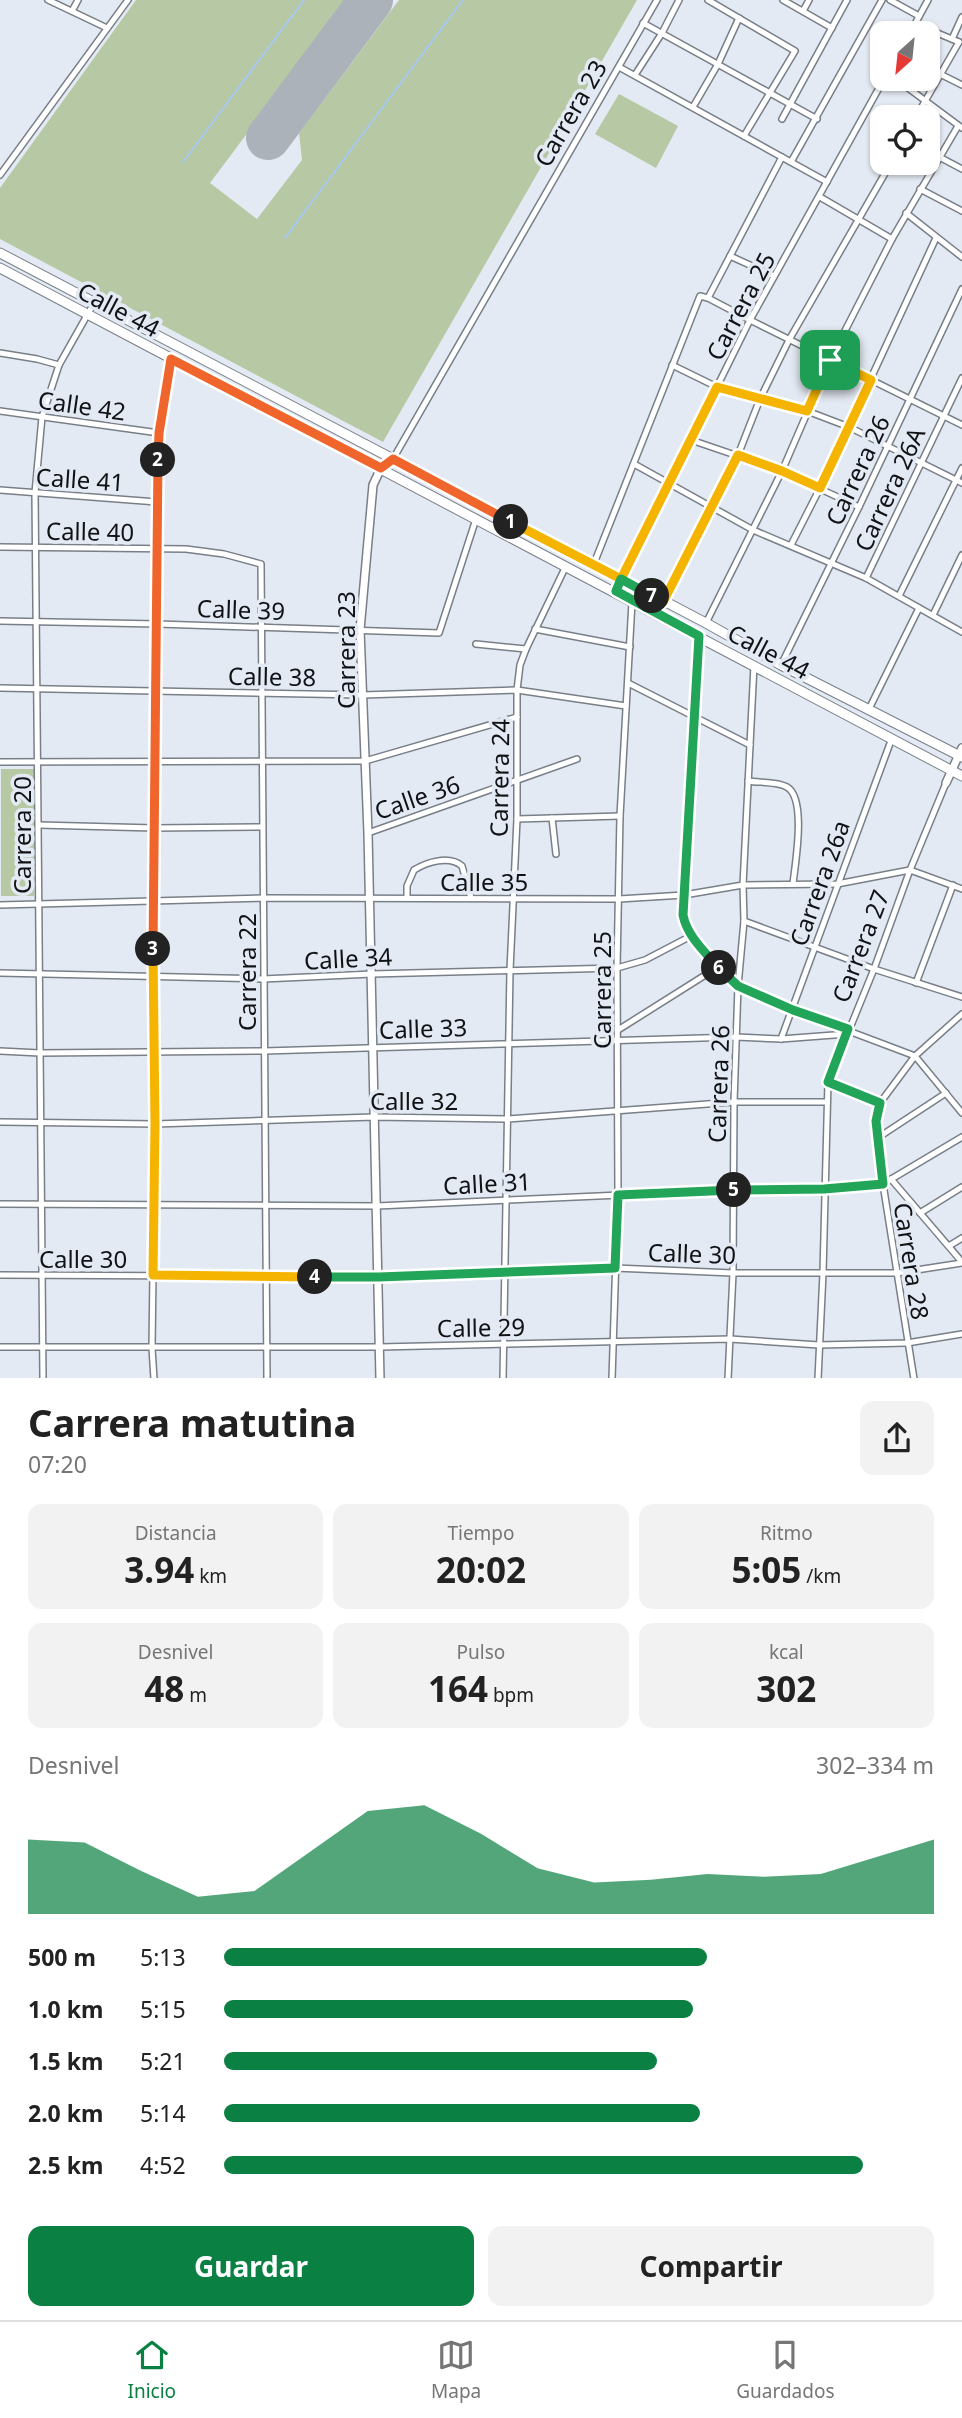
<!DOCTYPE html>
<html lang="es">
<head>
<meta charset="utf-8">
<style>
	:root { --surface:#fff; --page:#f2f2f2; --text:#222; --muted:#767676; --line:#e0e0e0; --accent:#0b8043 }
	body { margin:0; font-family:"Noto Sans",sans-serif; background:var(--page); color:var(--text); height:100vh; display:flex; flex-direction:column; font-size:26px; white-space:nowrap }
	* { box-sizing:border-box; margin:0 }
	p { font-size:23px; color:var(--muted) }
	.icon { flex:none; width:38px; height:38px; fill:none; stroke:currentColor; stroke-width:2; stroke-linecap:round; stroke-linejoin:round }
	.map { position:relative; height:1378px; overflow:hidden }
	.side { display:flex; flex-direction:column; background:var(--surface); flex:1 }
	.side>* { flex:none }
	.needle { width:46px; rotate:207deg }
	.controls { position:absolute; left:870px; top:21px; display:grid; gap:14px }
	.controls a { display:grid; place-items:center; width:70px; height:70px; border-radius:14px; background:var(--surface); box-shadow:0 2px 5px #0004; font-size:35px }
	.pin { position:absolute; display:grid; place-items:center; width:60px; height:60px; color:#fff; margin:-30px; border-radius:14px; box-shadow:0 4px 10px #0006 }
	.km { position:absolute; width:35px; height:35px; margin:-18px; border-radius:50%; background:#222; color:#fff; font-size:19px; line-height:35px; text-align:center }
	.round { display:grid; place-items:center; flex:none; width:74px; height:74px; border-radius:14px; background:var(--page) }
	.summary { display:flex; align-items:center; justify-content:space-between; height:119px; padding:0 28px }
	h1 { font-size:38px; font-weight:700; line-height:52px }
	.metrics { display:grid; grid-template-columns:repeat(3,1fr); gap:10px; height:119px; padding:7px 28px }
	.metrics div { display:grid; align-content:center; border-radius:14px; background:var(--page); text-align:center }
	.metrics b { font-size:35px; font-weight:700 }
	.metrics small { font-size:19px; font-weight:400 }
	.metrics p { font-size:19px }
	.chart { height:196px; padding:14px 28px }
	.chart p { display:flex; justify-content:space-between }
	.chart svg { width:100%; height:126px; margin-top:7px; fill:var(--accent); opacity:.7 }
	.button { display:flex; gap:14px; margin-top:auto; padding:14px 28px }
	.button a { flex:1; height:80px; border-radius:14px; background:var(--accent); color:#fff; font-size:28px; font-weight:700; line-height:80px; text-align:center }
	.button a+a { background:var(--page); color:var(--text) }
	ul { padding:0 28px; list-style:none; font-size:23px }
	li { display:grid; grid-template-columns:112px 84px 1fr; align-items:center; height:52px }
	li i { height:18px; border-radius:9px; background:var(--accent) }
	.menu { display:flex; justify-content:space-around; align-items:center; height:98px; border-top:2px solid var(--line); background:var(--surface); font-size:19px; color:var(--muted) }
	.menu a { display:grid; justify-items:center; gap:4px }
	.menu .active { color:var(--accent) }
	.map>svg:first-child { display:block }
</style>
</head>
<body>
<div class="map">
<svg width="962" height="1379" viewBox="0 0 962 1379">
	<rect width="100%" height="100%" fill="#e4eaf3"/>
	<g fill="#b7c8a5">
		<polygon points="136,0 347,0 210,183 257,219 302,160 299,133 399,0 637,0 383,442 0,239 0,188"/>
		<polygon points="619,94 678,126 656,168 595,134"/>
		<polygon points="1,769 35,769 34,896 1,896"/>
	</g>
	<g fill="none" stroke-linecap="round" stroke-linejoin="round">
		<g stroke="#a7c8ef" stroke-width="2">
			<polyline points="183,162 304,0"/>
			<polyline points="285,238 463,0"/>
		</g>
		<polyline stroke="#acb2b9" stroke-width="44" points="268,138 371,0"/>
		<defs>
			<g id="minor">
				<polyline points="48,0 107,28"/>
				<polyline points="708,0 795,51 744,136"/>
				<polyline points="783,0 832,28"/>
				<polyline points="890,0 919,16"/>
				<polyline points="72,11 78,0"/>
				<polyline points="803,11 809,0"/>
				<polyline points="643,23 817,119"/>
				<polyline points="910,33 928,0"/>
				<polyline points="921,33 930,30 959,42"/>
				<polyline points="952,39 962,17"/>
				<polyline points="619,67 827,182"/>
				<polyline points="635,75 662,33 679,0"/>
				<polyline points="928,78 940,74 962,85"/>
				<polyline points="896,79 962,128"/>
				<polyline points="693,107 718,64 739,18"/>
				<polyline points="916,117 959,42"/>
				<polyline points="782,119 847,0"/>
				<polyline points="928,151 962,169"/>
				<polyline points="791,162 882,0"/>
				<polyline points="0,175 128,0"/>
				<polyline points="920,189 962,211"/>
				<polyline points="820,197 892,239"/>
				<polyline points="906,213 962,257"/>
				<polyline points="730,256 774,276"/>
				<polyline points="708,298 782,157"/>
				<polyline points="0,353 37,359 59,365"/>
				<polyline points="672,365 717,387 807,411 849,427 962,483"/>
				<polyline points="0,411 159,433"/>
				<polyline points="691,440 782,471 859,507"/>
				<polyline points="393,459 657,0"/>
				<polyline points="634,464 753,530 866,578 962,632"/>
				<polyline points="0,490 157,502"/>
				<polyline points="791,545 820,488 936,238"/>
				<polyline points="0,547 186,549 224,554 261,564 267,1379"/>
				<polyline points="593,566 700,296 708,298 750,320 962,425"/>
				<polyline points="866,578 962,378"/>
				<polyline points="616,591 750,320 884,79"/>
				<polyline points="899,596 962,468"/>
				<polyline points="664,601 738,455 760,399 789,340 891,163"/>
				<polyline points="933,615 962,555"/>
				<polyline points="0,621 158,624 439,633 476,519"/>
				<polyline points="706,623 782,471 830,360 892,239 958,126"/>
				<polyline points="535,629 630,647"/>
				<polyline points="699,636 683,915 691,936 738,986 793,1010 915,1056 962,1113"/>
				<polyline points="476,644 526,649"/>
				<polyline points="781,665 859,507 962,289"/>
				<polyline points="628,683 750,745"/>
				<polyline points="0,688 363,695 517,690 626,706"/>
				<polyline points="869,709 919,608"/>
				<polyline points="0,762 365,761 517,717"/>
				<path d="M748,781C759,783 777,781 787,787C807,799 795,864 793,884"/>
				<polyline points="552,818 556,854"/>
				<polyline points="517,819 620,816"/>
				<polyline points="39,825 154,828 262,827"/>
				<polyline points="368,833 577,759"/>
				<path d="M407,898V886L414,870C427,862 449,855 462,866L471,898"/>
				<polyline points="0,905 263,898 619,899 684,895 743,885 837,884 910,870 962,889"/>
				<polyline points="744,921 874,969 962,997"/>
				<polyline points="0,973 263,979 372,974 617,968 645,960 691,936"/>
				<polyline points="916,983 953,885"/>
				<polyline points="618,1030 718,967"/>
				<polyline points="781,1039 892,738"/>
				<polyline points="0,1051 40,1053 264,1051 736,1037 781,1039 847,1034"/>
				<polyline points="828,1082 880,1103"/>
				<polyline points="0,1122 155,1124 374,1117 507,1119 734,1102 827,1102"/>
				<polyline points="879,1137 946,1093"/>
				<polyline points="891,1179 962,1262"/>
				<polyline points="0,1204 377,1206 733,1190 825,1189 883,1184 962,1137"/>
				<polyline points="920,1213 962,1187"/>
				<polyline points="949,1246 962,1238"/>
				<polyline points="0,1275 378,1277 615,1268 733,1273 897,1273 962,1263"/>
				<polyline points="0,1347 380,1347 730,1339 819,1345 907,1343 962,1334"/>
				<polyline points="43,1379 35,493 42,417 59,365 94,303"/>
				<polyline points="154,1379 152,1348 155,1124 153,977 158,624 157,502 159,433 171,359"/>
				<polyline points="503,1379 510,970 517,819 517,690 520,665 526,649 566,566"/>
				<polyline points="612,1379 618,1195 617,968 620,816 632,602"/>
				<polyline points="728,1379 733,1273 734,1102 738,986 744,921 743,885 754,665"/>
				<polyline points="818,1379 823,1273 828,1082 874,969 910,870 946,783"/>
				<polyline points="914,1379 883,1184 876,1121 880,1103 915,1056 962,1014"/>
			</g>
			<g id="tertiary">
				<polyline points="946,783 962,748"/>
				<polyline points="380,1379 368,833 360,630 373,485 381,468 393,459"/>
			</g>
			<g id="primary">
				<polyline points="0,253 706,623 781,665 962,757"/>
				<polyline points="0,268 962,776"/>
			</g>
		</defs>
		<use href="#minor" stroke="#797f87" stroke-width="8"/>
		<use href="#tertiary" stroke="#797f87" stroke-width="10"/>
		<use href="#primary" stroke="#797f87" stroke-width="11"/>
		<use href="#minor" stroke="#fff" stroke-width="5"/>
		<use href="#tertiary" stroke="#fff" stroke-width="7"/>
		<use href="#primary" stroke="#fff" stroke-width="9"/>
	</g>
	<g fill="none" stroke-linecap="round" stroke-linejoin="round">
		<defs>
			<polyline id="split-1" points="511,522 621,579 717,387 807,411 830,360"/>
			<polyline id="split-2" points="158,460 159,433 171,359 381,468 393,459 511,522"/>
			<polyline id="split-3" points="153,949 158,460"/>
			<polyline id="split-4" points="153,949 155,1124 153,1275 315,1277"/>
			<polyline id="split-5" points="315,1277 379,1277 615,1268 618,1195 734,1190"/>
			<polyline id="split-6" points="719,968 738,986 793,1010 848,1029 828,1082 880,1103 876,1121 883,1184 824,1189 734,1190"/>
			<path id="split-7" d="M652,596L621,579L616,591L699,636L683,915C687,936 705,952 719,968"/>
			<polyline id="split-8" points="652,596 663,602 738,455 782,471 820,488 871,380 830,360"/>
		</defs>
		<use href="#split-1" stroke="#fff" stroke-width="14"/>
		<use href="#split-2" stroke="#fff" stroke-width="14"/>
		<use href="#split-3" stroke="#fff" stroke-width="14"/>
		<use href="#split-4" stroke="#fff" stroke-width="14"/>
		<use href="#split-5" stroke="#fff" stroke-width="14"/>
		<use href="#split-6" stroke="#fff" stroke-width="14"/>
		<use href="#split-7" stroke="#fff" stroke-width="14"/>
		<use href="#split-8" stroke="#fff" stroke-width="14"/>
		<use href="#split-1" stroke="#f5b400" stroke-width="9"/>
		<use href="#split-2" stroke="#f0652b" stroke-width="9"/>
		<use href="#split-3" stroke="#f0652b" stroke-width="9"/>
		<use href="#split-4" stroke="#f5b400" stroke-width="9"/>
		<use href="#split-5" stroke="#22a559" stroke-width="9"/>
		<use href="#split-6" stroke="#22a559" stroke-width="9"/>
		<use href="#split-7" stroke="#22a559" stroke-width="9"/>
		<use href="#split-8" stroke="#f5b400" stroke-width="9"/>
	</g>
	<g text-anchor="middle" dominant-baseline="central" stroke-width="7" stroke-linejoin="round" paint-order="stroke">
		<g font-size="24" fill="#101215" stroke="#e4eaf3">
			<text transform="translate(570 113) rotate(-60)">Carrera 23</text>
			<text transform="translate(740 306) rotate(-62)">Carrera 25</text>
			<text transform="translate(119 309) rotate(28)">Calle 44</text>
			<text transform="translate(82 405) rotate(8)">Calle 42</text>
			<text transform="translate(857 470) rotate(-65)">Carrera 26</text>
			<text transform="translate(80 479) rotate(4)">Calle 41</text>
			<text transform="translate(889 489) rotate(-65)">Carrera 26A</text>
			<text transform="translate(90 531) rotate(1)">Calle 40</text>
			<text transform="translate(241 609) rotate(2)">Calle 39</text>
			<text transform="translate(345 650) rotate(-90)">Carrera 23</text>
			<text transform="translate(769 651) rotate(28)">Calle 44</text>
			<text transform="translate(272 676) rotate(1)">Calle 38</text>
			<text transform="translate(499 778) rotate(-89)">Carrera 24</text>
			<text transform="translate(417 797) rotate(-19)">Calle 36</text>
			<text transform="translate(21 835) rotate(-90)">Carrera 20</text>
			<text x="484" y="881">Calle 35</text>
			<text transform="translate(819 883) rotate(-70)">Carrera 26a</text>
			<text transform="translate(860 946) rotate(-69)">Carrera 27</text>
			<text transform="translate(348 958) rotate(-3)">Calle 34</text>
			<text transform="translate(246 972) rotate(-90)">Carrera 22</text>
			<text transform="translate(601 990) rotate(-90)">Carrera 25</text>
			<text transform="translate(423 1028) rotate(-2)">Calle 33</text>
			<text transform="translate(718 1084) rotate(-88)">Carrera 26</text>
			<text x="414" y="1100">Calle 32</text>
			<text transform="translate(487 1183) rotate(-3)">Calle 31</text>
			<text transform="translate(692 1253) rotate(2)">Calle 30</text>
			<text x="83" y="1258">Calle 30</text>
			<text transform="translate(912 1261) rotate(81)">Carrera 28</text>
			<text transform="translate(481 1327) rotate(-1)">Calle 29</text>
		</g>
	</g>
</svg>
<div class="controls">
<a><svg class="needle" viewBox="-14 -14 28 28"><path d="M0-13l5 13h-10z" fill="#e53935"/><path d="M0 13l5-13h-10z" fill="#767676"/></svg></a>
<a><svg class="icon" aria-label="locate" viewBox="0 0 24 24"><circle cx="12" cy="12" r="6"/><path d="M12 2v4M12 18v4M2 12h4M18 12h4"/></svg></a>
</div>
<div class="pin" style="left:830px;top:360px;background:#1e9e55"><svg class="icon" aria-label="arrive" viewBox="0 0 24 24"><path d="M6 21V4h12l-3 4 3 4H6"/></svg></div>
<b class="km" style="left:511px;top:522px">1</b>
<b class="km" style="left:158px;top:460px">2</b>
<b class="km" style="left:153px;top:949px">3</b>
<b class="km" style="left:315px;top:1277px">4</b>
<b class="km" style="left:734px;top:1190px">5</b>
<b class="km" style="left:719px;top:968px">6</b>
<b class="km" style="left:652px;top:596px">7</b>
</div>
<section class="side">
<div class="summary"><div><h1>Carrera matutina</h1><p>07:20</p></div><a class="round"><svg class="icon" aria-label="share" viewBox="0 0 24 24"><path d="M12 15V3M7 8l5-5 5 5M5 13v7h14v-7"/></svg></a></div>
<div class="metrics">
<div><p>Distancia</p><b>3.94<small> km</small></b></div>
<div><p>Tiempo</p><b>20:02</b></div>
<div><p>Ritmo</p><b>5:05<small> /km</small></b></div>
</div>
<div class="metrics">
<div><p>Desnivel</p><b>48<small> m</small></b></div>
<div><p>Pulso</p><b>164<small> bpm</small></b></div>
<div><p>kcal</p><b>302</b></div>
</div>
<div class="chart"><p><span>Desnivel</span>302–334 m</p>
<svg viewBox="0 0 160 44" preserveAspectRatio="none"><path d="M0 44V18L10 19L20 29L30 38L40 36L50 22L60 8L70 6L80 16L90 28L100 33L110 32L120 30L130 31L140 30L150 24L160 18V44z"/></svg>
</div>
<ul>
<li><b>500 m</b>5:13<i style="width:68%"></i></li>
<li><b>1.0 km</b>5:15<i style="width:66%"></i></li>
<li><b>1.5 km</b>5:21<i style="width:61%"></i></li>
<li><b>2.0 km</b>5:14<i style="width:67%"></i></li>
<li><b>2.5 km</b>4:52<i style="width:90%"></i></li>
</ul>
<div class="button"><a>Guardar</a><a>Compartir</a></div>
</section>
<nav class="menu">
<a class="active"><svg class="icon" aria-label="home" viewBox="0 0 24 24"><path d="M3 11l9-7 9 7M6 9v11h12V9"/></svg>Inicio</a>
<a><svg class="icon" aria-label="map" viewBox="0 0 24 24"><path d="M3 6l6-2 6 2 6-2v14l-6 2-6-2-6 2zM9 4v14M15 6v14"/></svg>Mapa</a>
<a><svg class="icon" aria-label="saved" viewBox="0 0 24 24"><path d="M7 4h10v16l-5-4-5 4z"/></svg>Guardados</a>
</nav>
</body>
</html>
